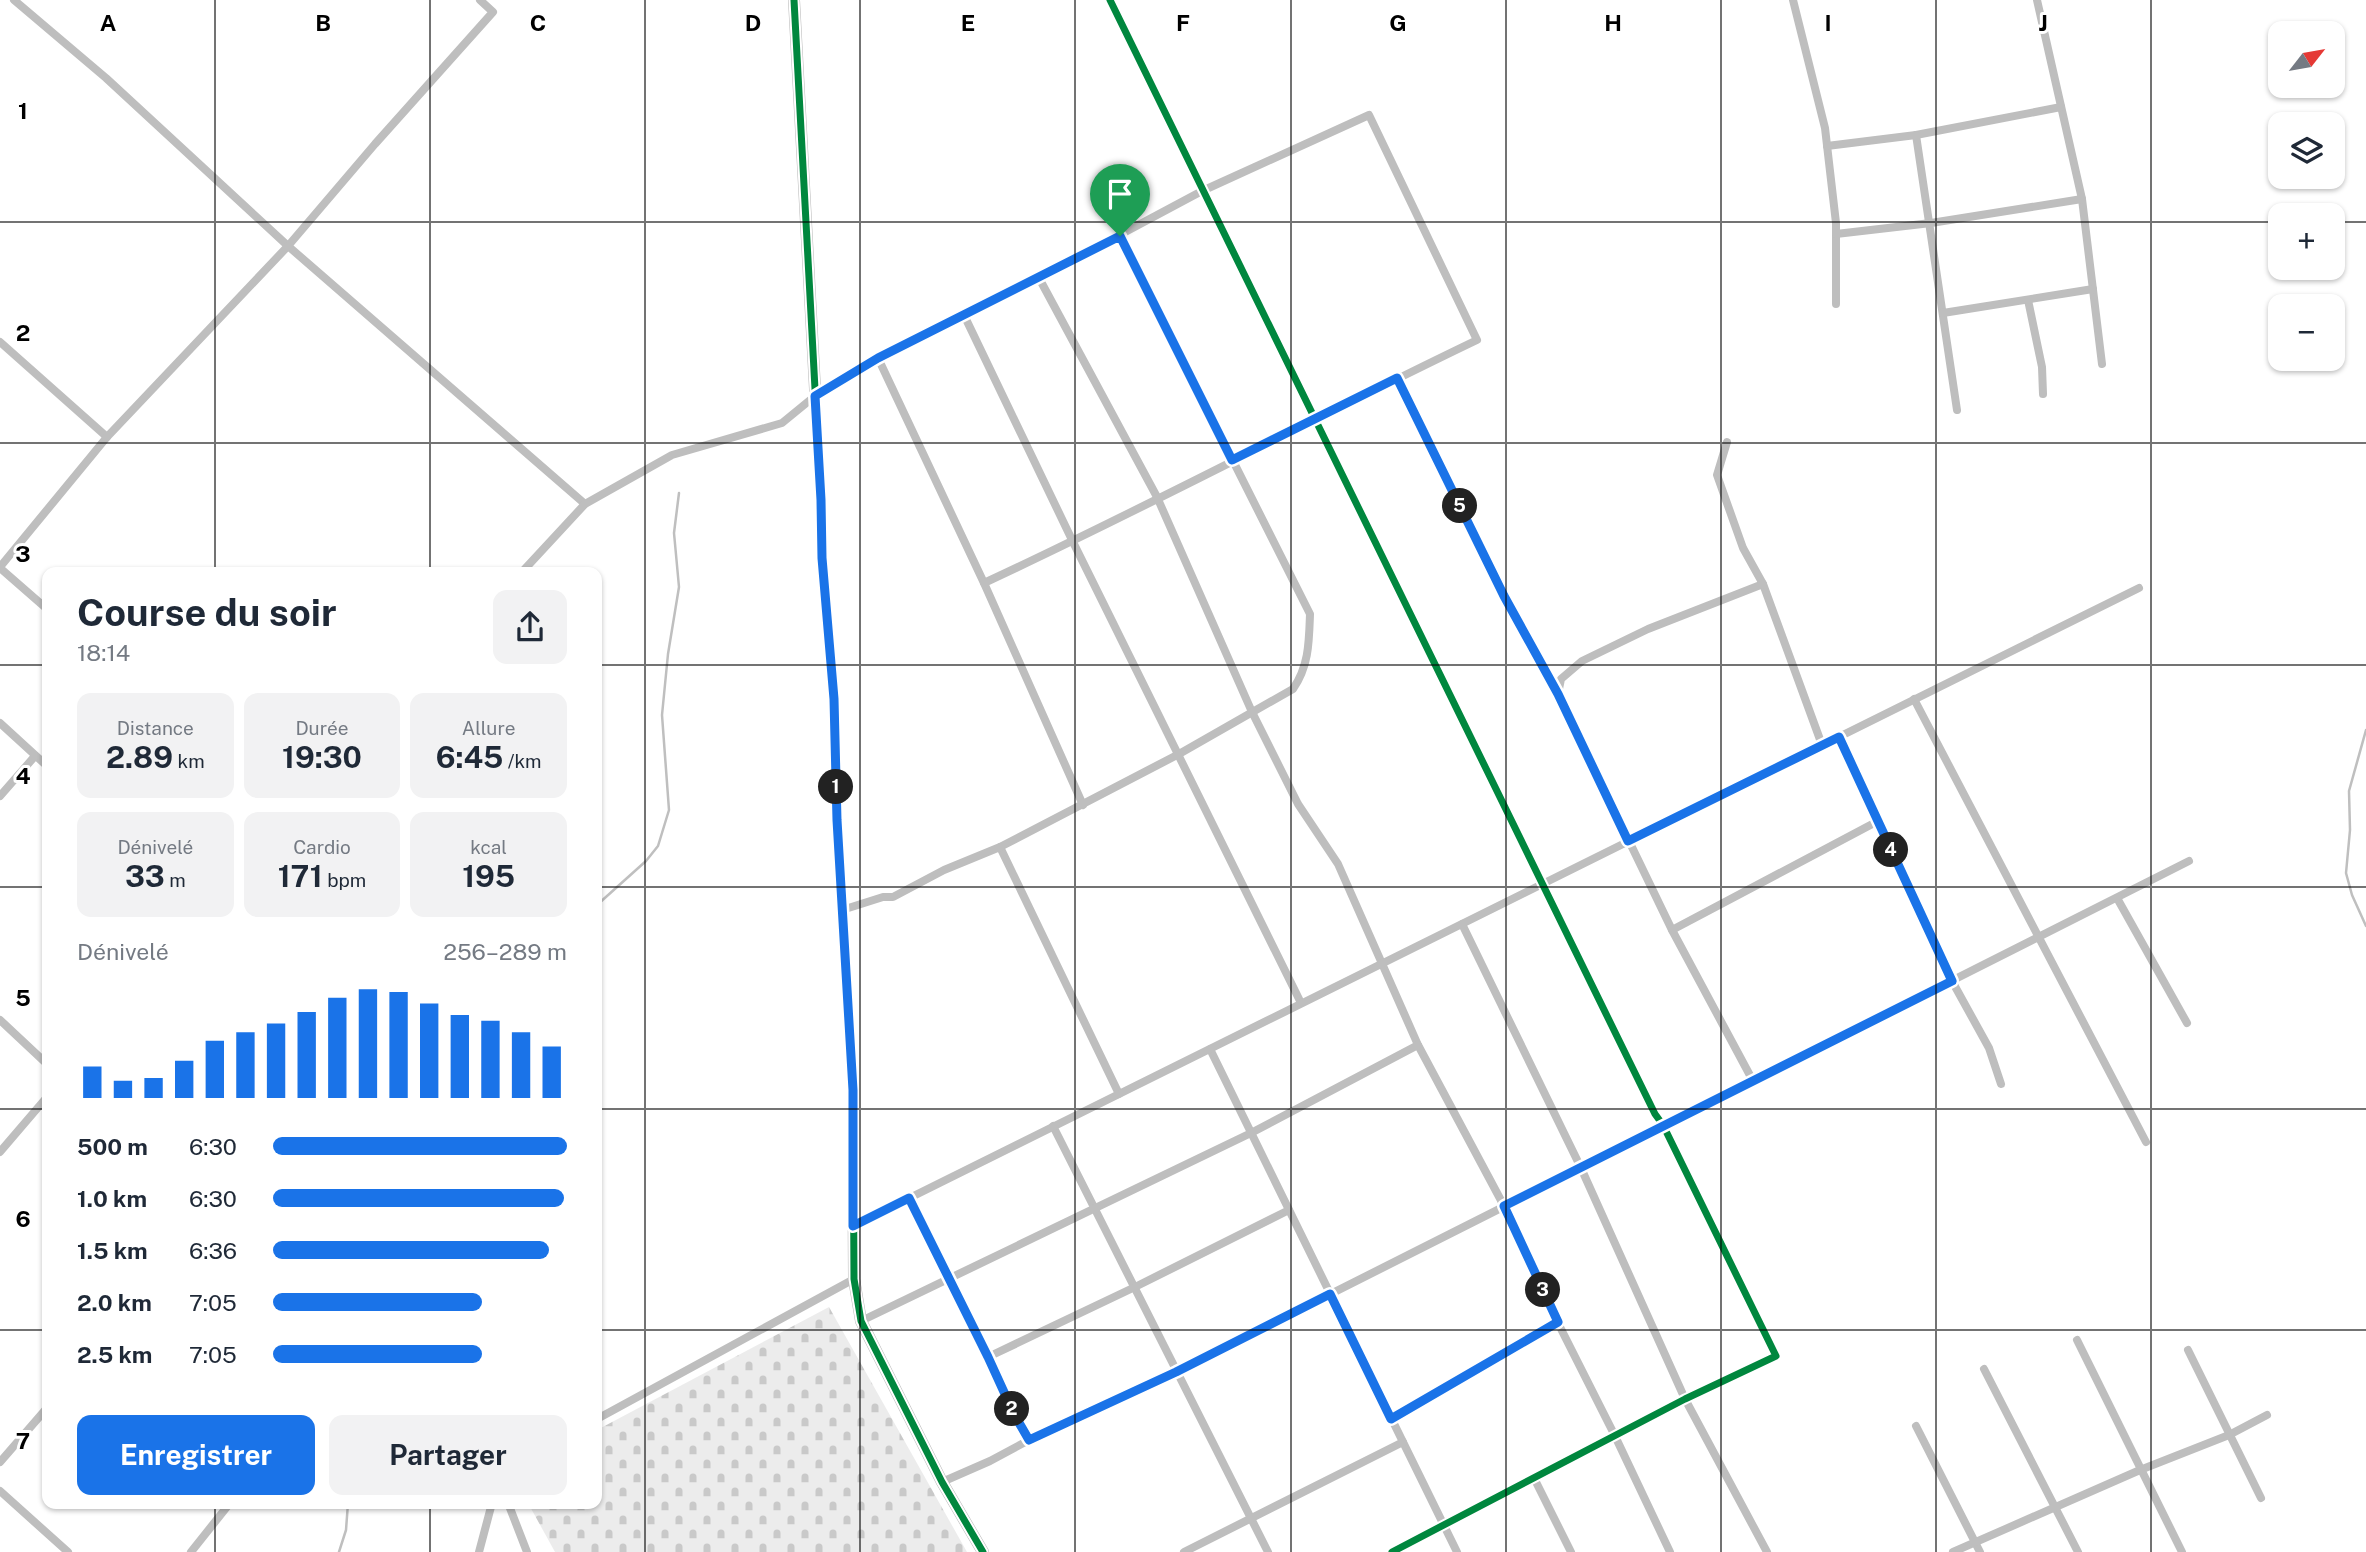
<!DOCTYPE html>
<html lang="fr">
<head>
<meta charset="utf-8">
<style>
	:root { --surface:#fff; --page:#f2f2f3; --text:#1f2937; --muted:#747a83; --accent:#1a73e8 }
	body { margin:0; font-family:"Public Sans",sans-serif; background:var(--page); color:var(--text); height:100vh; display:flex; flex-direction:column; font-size:26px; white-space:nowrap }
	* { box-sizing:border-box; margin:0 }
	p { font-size:23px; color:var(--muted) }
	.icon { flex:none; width:38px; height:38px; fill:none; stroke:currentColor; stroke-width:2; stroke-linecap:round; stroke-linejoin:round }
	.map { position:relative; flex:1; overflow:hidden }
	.side { position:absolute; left:42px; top:567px; width:560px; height:942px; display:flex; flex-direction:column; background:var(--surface); border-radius:14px; box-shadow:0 2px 5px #0004 }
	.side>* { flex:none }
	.needle { width:46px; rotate:59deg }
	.tools { position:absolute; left:2268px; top:21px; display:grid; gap:14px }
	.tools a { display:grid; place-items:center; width:77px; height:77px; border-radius:14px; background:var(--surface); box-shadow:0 2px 5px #0004; font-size:35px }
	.pin { position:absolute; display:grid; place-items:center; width:60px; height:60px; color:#fff; margin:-72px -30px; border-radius:50% 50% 50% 0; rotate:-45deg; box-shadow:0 0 7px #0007 }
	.pin .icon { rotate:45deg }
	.km { position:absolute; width:35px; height:35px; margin:-18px; border-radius:50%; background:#222; color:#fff; font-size:19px; line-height:35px; text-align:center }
	.round { display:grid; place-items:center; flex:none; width:74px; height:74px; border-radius:14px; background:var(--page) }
	.head { display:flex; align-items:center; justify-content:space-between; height:119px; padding:0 35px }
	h1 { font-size:38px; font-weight:700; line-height:52px }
	.stats { display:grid; grid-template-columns:repeat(3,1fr); gap:10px; height:119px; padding:7px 35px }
	.stats div { display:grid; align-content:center; border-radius:14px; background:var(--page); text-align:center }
	.stats b { font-size:30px; font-weight:700 }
	.stats small { font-size:19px; font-weight:400 }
	.stats p { font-size:19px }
	.chart { height:196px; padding:14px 35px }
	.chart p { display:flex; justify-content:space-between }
	.chart svg { width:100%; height:126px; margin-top:7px; stroke:var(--accent); stroke-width:6 }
	.button { display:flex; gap:14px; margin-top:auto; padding:14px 35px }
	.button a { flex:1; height:80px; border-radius:14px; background:var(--accent); color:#fff; font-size:28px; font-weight:700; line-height:80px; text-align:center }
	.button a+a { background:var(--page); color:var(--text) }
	ul { padding:0 35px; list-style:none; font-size:23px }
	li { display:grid; grid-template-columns:112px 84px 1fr; align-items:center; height:52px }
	li i { height:18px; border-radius:9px; background:var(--accent) }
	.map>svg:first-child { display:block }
</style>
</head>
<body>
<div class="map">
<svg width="2366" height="1552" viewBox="0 0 2366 1552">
	<defs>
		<pattern id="cemetery-stones" width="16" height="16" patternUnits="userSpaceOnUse" patternTransform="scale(1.75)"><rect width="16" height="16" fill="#ececec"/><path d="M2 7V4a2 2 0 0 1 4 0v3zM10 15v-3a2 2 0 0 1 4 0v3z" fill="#c9c9c9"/></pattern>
	</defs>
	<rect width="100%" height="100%" fill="#fff"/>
	<polygon fill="url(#cemetery-stones)" points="829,1307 967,1552 555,1552 528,1503 597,1503 597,1430"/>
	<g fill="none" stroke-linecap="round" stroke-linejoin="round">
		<g stroke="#bfbfbf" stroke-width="2.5">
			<polyline points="2366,730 2349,791 2350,830 2346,873 2352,895 2366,926"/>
			<polyline points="597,905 646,861 658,846 669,810 662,715 668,654 679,587 674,533 679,493"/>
			<polyline points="339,1552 346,1530 348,1503"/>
		</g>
		<g stroke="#bebebe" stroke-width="8">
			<polyline points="14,0 106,78 288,246 585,504"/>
			<polyline points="1110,0 1655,1114 1663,1125 1776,1356 1685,1399 1392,1552"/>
			<polyline points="1793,0 1825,128 1836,223 1836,304"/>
			<polyline points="2037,0 2082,199 2102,364"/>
			<polyline points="1916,135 2061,107"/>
			<polyline points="1827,146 1916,135 1957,410"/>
			<polyline points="1836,234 1931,223 2082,199"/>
			<polyline points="1039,278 1157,497 1252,712 1298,804 1338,864 1418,1045 1504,1206 1558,1323 1615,1436 1670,1552"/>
			<polyline points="2028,300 2042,367 2043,394"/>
			<polyline points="1943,313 2093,289"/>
			<polyline points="964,315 1073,542 1301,1003"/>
			<polyline points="0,342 107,437"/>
			<polyline points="878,358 984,583 1083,805"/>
			<polyline points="1397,378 1504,596 1558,694 1672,930 1753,1081"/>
			<polyline points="1727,442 1717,475 1743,548 1763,584 1822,745"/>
			<polyline points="0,567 107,437 288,246 375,144 493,12 480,0"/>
			<polyline points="0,568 47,609"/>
			<path d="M522,572L585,504L672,455L782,423L815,396L878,358L1039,278L1202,191L1369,115L1477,340C1312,419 1150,506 984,583"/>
			<polyline points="1558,694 1561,679 1582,661 1648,629 1763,584"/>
			<polyline points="1914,699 2146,1142"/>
			<polyline points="0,723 47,766"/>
			<polyline points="1839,737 1952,981 1989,1048 2001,1084"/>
			<polyline points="0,796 35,756"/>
			<polyline points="1000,847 1119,1094"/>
			<polyline points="2117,898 2187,1023"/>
			<path d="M842,910L883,897H893L944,870L1000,847L1179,754L1293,689C1309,666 1309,642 1310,614L1120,236"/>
			<polyline points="1462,924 1581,1168 1685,1399 1767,1552"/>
			<polyline points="1672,930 1878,821"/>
			<polyline points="0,1020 47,1064"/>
			<polyline points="1210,1049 1457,1552"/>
			<polyline points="1053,1126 1268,1552"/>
			<polyline points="0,1152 47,1097"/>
			<polyline points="909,1198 988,1357 1014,1414 1029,1440"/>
			<polyline points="853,1226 2139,588"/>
			<polyline points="861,1321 1251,1133 1418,1045"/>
			<polyline points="2077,1340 2182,1552"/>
			<polyline points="2188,1350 2261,1498"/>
			<polyline points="988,1357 1135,1287 1289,1210"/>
			<polyline points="1984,1369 2078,1552"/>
			<polyline points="597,1419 854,1279"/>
			<polyline points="1391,1419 1558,1323"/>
			<polyline points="1916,1426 1980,1552"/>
			<polyline points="0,1462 47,1408"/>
			<polyline points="1534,1478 1571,1552"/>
			<polyline points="942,1482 990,1461 1029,1440 1176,1372 2189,861"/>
			<polyline points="0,1491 68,1552"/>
			<polyline points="508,1503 527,1552"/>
			<polyline points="191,1552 230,1503"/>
			<polyline points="479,1552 492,1503"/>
			<polyline points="1184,1552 1403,1442"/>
			<polyline points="1953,1552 2140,1470 2229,1435 2267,1415"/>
		</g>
		<polyline stroke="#b8b8b8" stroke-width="12" points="794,0 821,500 822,558 834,699 837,820 853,1090 854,1279 861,1321 942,1482 983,1552"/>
		<defs>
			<g id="cycleway">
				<polyline points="794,0 821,500 822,558 834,699 837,820 853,1090 854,1279 861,1321 942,1482 983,1552"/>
				<polyline points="1110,0 1655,1114 1663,1125 1776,1356 1685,1399 1392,1552"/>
			</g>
		</defs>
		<use href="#cycleway" stroke="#fff" stroke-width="11"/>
		<use href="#cycleway" stroke="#00873e" stroke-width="7"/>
	</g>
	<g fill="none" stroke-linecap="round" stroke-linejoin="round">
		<defs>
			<polygon id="route" points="1120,236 1232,460 1397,378 1504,596 1558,694 1628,841 1839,737 1952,981 1504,1206 1558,1322 1391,1419 1330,1294 1176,1372 1029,1440 1014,1414 988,1357 909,1198 853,1226 853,1090 837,820 834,699 822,558 821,500 815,396 878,358"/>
		</defs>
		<use href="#route" stroke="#fff" stroke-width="14"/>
		<use href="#route" stroke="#1a73e8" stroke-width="9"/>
	</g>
	<path fill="none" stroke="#000" stroke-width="2" stroke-opacity="0.55" d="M215,0V572M430,0V572M645,0V1552M860,0V1552M1075,0V1552M1291,0V1552M1506,0V1552M1721,0V1552M1936,0V1552M2151,0V1552M0,222H2280M2333,222H2366M0,443H2366M0,665H47M597,665H2366M0,887H47M597,887H2366M0,1109H47M597,1109H2366M0,1330H47M597,1330H2366M215,1503V1552M430,1503V1552"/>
	<g font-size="23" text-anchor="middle" font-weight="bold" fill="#000" stroke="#fff" stroke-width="6" stroke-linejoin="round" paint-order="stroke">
		<text x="108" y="31">A</text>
		<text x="323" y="31">B</text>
		<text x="538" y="31">C</text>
		<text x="753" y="31">D</text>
		<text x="968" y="31">E</text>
		<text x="1183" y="31">F</text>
		<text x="1398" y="31">G</text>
		<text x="1613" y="31">H</text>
		<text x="1828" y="31">I</text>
		<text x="2043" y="31">J</text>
		<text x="23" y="119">1</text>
		<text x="23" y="341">2</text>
		<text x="23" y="562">3</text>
		<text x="23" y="784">4</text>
		<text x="23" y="1006">5</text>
		<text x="23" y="1227">6</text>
		<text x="23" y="1449">7</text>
	</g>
</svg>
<div class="tools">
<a><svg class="needle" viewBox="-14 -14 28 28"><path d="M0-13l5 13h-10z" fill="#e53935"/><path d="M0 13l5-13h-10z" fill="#747a83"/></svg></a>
<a><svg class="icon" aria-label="layers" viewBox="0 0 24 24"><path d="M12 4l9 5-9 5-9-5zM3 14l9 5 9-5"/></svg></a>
<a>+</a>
<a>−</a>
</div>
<div class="pin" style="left:1120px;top:236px;background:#1e9e55"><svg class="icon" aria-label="arrive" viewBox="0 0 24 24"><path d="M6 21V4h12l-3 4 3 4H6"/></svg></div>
<b class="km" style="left:836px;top:787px">1</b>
<b class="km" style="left:1012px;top:1409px">2</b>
<b class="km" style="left:1543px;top:1290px">3</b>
<b class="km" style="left:1891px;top:850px">4</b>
<b class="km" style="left:1460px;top:506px">5</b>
<section class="side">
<div class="head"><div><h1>Course du soir</h1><p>18:14</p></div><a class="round"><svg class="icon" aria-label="share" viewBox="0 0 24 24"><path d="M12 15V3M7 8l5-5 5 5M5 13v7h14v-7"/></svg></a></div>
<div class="stats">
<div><p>Distance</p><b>2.89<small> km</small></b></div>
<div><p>Durée</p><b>19:30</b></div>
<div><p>Allure</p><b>6:45<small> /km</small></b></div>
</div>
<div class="stats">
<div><p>Dénivelé</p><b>33<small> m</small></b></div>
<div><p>Cardio</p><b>171<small> bpm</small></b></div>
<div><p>kcal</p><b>195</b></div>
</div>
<div class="chart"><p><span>Dénivelé</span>256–289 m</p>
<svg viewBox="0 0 160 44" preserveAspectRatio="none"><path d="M5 44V33M15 44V38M25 44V37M35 44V31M45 44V24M55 44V21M65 44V18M75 44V14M85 44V9M95 44V6M105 44V7M115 44V11M125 44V15M135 44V17M145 44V21M155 44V26"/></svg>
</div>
<ul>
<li><b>500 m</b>6:30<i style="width:100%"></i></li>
<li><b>1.0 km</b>6:30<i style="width:99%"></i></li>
<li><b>1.5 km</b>6:36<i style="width:94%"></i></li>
<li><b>2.0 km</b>7:05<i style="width:71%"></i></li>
<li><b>2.5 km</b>7:05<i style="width:71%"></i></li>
</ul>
<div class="button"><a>Enregistrer</a><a>Partager</a></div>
</section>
</div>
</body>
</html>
